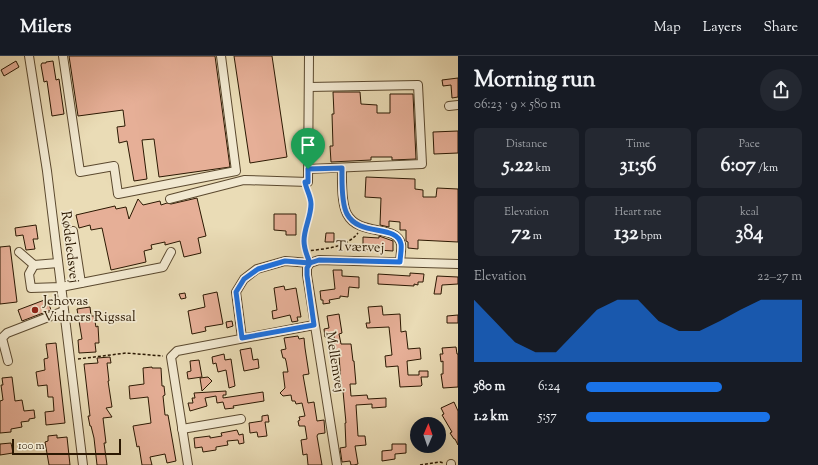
<!DOCTYPE html>
<html lang="en">
<head>
<meta charset="utf-8">
<style>
	:root { --surface:#171b24; --page:#242831; --text:#f1f3f6; --muted:#9ea1a6; --line:#363941; --accent:#1a73e8 }
	body { margin:0; font-family:"Sorts Mill Goudy",serif; background:var(--page); color:var(--text); height:100vh; display:flex; flex-direction:column; font-size:15px; white-space:nowrap }
	* { box-sizing:border-box; margin:0 }
	p { font-size:13px; color:var(--muted) }
	.icon { flex:none; width:22px; height:22px; fill:none; stroke:currentColor; stroke-width:2; stroke-linecap:round; stroke-linejoin:round }
	.map { position:relative; flex:1; overflow:hidden }
	.sheet { display:flex; flex-direction:column; background:var(--surface); width:360px }
	.sheet>* { flex:none }
	.needle { width:26px; rotate:2deg }
	.buttons { position:absolute; left:410px; top:361px; display:grid; gap:8px }
	.buttons a { display:grid; place-items:center; width:36px; height:36px; border-radius:50%; background:var(--surface); box-shadow:0 4px 16px #0002; font-size:20px }
	.scale { position:absolute; left:12px; bottom:10px; width:109px; box-sizing:border-box; padding-left:4px; border:2px solid #2b1802; border-top:0; font-size:11px; line-height:14px; white-space:nowrap; color:#2b1802; -webkit-text-stroke:3px #f1e8d0; paint-order:stroke }
	.pin { position:absolute; display:grid; place-items:center; width:34px; height:34px; color:#fff; margin:-41px -17px; border-radius:50% 50% 50% 0; rotate:-45deg; box-shadow:0 0 4px #0007 }
	.pin .icon { rotate:45deg }
	.round { display:grid; place-items:center; flex:none; width:42px; height:42px; border-radius:21px; background:var(--page) }
	.headline { display:flex; align-items:center; justify-content:space-between; height:68px; padding:0 16px }
	h1 { font-size:22px; font-weight:700; line-height:30px }
	.metrics { display:grid; grid-template-columns:repeat(3,1fr); gap:6px; height:68px; padding:4px 16px }
	.metrics div { display:grid; align-content:center; border-radius:6px; background:var(--page); text-align:center }
	.metrics b { font-size:20px; font-weight:700 }
	.metrics small { font-size:11px; font-weight:400 }
	.metrics p { font-size:11px }
	.chart { height:112px; padding:8px 16px }
	.chart p { display:flex; justify-content:space-between }
	.chart svg { width:100%; height:72px; margin-top:4px; fill:var(--accent); opacity:.7 }
	ul { padding:0 16px; list-style:none; font-size:13px }
	li { display:grid; grid-template-columns:64px 48px 1fr; align-items:center; height:30px }
	li i { height:10px; border-radius:5px; background:var(--accent) }
	header { display:flex; align-items:center; gap:24px; box-sizing:border-box; height:56px; padding:0 20px; background:var(--surface); border-bottom:1px solid var(--line) }
	header strong { font-size:19px }
	nav { display:flex; gap:22px; margin-inline-start:auto; font-size:14px }
	main { display:flex; flex:1; min-height:0 }
	.map>svg:first-child { display:block }
</style>
</head>
<body>
<header>
<strong>Milers</strong>
<nav><a>Map</a><a>Layers</a><a>Share</a></nav>
</header>
<main>
<div class="map">
<svg width="458" height="409" viewBox="0 0 458 409">
	<rect width="100%" height="100%" fill="#eadcb6"/>
	<filter id="stains"><feTurbulence type="fractalNoise" baseFrequency=".005" numOctaves="4"/><feColorMatrix values="0 0 0 0 .2 0 0 0 0 .09 0 0 0 0 .02 0 0 0 .5 -.17"/></filter>
	<radialGradient id="worn" r=".72"><stop offset=".6" stop-color="#630" stop-opacity="0"/><stop offset="1" stop-color="#630" stop-opacity=".3"/></radialGradient>
	<g fill="#e6af97" stroke="#2b1802">
		<polygon points="69,0 215,0 230,111 159,121 154,83 142,84 147,123 134,125 127,85 119,87 117,71 125,70 123,54 78,60"/>
		<polygon points="234,0 272,0 287,101 250,107"/>
		<polygon points="16,5 19,11 4,20 1,14"/>
		<polygon points="53,5 56,24 59,23 64,58 52,60 47,25 44,26 41,9 42,7 46,7 46,6"/>
		<polygon points="458,22 458,41 452,42 451,29 443,30 442,24"/>
		<polygon points="333,36 360,36 361,48 377,49 377,57 390,57 390,38 413,38 416,103 392,104 392,101 371,101 371,104 331,106 330,90 333,90 332,58 334,58"/>
		<polygon points="458,75 458,97 434,98 433,76"/>
		<polygon points="366,121 415,123 415,133 423,134 423,141 436,141 437,132 458,133 458,186 418,184 418,193 408,192 408,186 406,185 406,174 400,174 400,166 389,165 389,171 380,169 381,142 365,141"/>
		<polygon points="197,142 206,180 198,182 201,197 184,201 180,185 165,189 165,186 151,189 152,193 144,195 146,206 111,214 102,172 91,174 90,169 79,172 76,159 115,150 116,153 126,151 129,163 138,143 143,149 160,145 161,149 167,147 171,148"/>
		<polygon points="274,158 296,158 296,179 286,179 286,175 274,174"/>
		<polygon points="36,169 38,183 33,183 35,193 26,194 23,179 16,180 15,172"/>
		<polygon points="326,177 334,177 334,186 325,186"/>
		<polygon points="379,180 393,185 393,195 363,193 363,181 379,182"/>
		<polygon points="10,190 17,246 0,248 0,191"/>
		<polygon points="333,214 342,214 342,220 359,221 359,232 349,231 348,241 340,240 340,242 329,244 330,247 323,248 323,244 321,244 320,235 335,233"/>
		<polygon points="410,217 424,218 423,226 418,226 418,229 414,228 414,230 378,228 378,218 410,220"/>
		<polygon points="437,220 458,221 458,228 442,229 441,238 434,238"/>
		<polygon points="284,230 285,234 296,232 301,261 297,261 298,265 292,266 290,259 273,263 272,255 277,254 274,232"/>
		<polygon points="217,236 223,268 205,271 206,275 192,278 188,255 205,251 203,239"/>
		<polygon points="185,237 186,242 181,243 179,238"/>
		<polygon points="47,243 51,254 22,265 18,254"/>
		<polygon points="382,250 383,259 400,258 401,276 406,275 408,293 420,292 421,303 407,305 408,319 419,319 419,315 428,315 428,321 421,321 422,329 421,330 400,331 398,310 386,311 385,300 392,299 389,271 367,272 366,267 370,267 368,251"/>
		<polygon points="90,251 91,260 94,260 96,271 98,270 99,287 95,287 96,296 79,297 78,284 82,283 77,253"/>
		<polygon points="339,258 342,277 339,278 341,288 351,288 353,305 354,305 356,328 350,328 351,340 367,339 368,343 386,342 386,351 372,352 372,348 356,349 358,380 365,380 366,389 355,390 358,408 354,409 351,409 350,405 342,406 340,392 346,391 345,367 346,367 343,335 337,336 337,328 341,328 339,299 335,300 334,279 325,281 324,273 329,272 327,260"/>
		<polygon points="458,259 458,267 447,267 447,260"/>
		<polygon points="232,265 233,270 227,272 226,266"/>
		<polygon points="298,280 299,283 304,282 305,292 309,318 303,319 308,347 314,346 317,365 324,364 325,377 318,378 317,380 322,409 308,409 307,398 303,399 301,384 307,383 305,370 299,370 298,365 300,364 299,361 305,360 302,347 296,348 295,345 292,345 291,339 283,340 280,337 285,332 283,316 288,316 286,305 285,302 283,302 281,294 286,293 284,282"/>
		<polygon points="56,287 65,367 46,369 45,356 54,355 53,341 48,341 47,329 38,330 36,316 45,314 44,303 48,302 46,288"/>
		<polygon points="456,291 457,298 458,298 458,331 443,332 441,318 443,318 443,305 441,306 440,298 443,298 442,292"/>
		<polygon points="251,292 253,304 258,303 259,312 244,315 240,294"/>
		<polygon points="224,298 225,304 231,303 235,330 229,332 226,314 218,316 216,307 213,308 212,301"/>
		<polygon points="110,301 111,307 107,307 109,325 108,325 112,351 106,352 112,361 103,362 106,387 104,387 107,409 97,409 94,382 91,370 90,370 88,360 90,360 84,308 98,307 97,302"/>
		<polygon points="199,304 202,321 188,323 187,316 191,315 190,305"/>
		<polygon points="152,311 152,312 161,312 162,330 164,330 165,339 163,340 165,359 168,359 176,405 167,407 165,398 150,401 152,409 142,409 139,390 137,391 133,370 151,367 148,341 130,343 129,330 144,328 143,312"/>
		<polygon points="12,321 15,345 22,344 24,355 34,354 35,362 29,363 29,365 21,366 22,371 11,373 11,376 0,377 0,345 3,344 1,329 3,329 2,322"/>
		<polygon points="208,321 212,325 202,335 200,322"/>
		<polygon points="226,335 226,339 223,339 223,342 263,336 264,345 233,350 234,352 225,353 223,346 217,347 216,340 205,342 207,350 190,355 188,347 193,347 192,342 195,342 194,337"/>
		<polygon points="454,346 458,355 458,389 455,383 454,383 450,377 452,376 442,359 444,358 441,352"/>
		<polygon points="268,359 269,366 265,366 267,380 258,381 257,376 250,377 249,367 262,365 262,360"/>
		<polygon points="237,374 239,379 243,378 244,387 239,388 238,384 227,385 228,389 216,391 216,394 203,396 202,391 195,392 194,382 210,380 210,382 222,380 221,377"/>
		<polygon points="57,379 57,382 67,381 70,409 49,409 45,386 48,385 48,380"/>
		<polygon points="11,387 13,397 0,399 0,388"/>
		<polygon points="392,388 406,388 406,397 395,398 395,403 382,405 382,395 392,394"/>
	</g>
	<g fill="none" stroke-linecap="round" stroke-linejoin="round">
		<defs>
			<g id="minor">
				<polyline points="29,0 47,115 83,409"/>
				<polyline points="63,0 80,116 114,110 118,138 236,115 221,0"/>
				<polyline points="449,50 458,49"/>
				<path d="M342,112C342,124 341,147 347,158C359,181 397,168 401,188C402,193 400,201 400,206"/>
				<polyline points="308,113 422,108 418,29 309,31"/>
				<polyline points="170,143 244,124 308,126 309,0"/>
				<polyline points="73,175 81,227"/>
				<polyline points="19,196 34,209 58,207"/>
				<polyline points="310,207 307,212 307,219 337,409"/>
				<polyline points="34,209 29,218 31,232 61,231 163,211 171,196"/>
				<polyline points="242,282 236,236 244,223 257,213 285,205 310,207 319,204 458,208"/>
				<polyline points="8,305 2,282 7,277 64,255"/>
				<polyline points="182,373 241,363"/>
				<polyline points="451,408 451,409"/>
				<polyline points="188,409 171,301 177,295 314,269"/>
			</g>
		</defs>
		<use href="#minor" stroke="#5b492f" stroke-width="10"/>
		<g stroke="#2b1802" stroke-width="1.5" stroke-dasharray="3 2" stroke-linecap="butt">
			<polyline points="306,133 311,145 310,159 305,177 304,185 307,200"/>
			<path d="M306,195C324,193 346,192 358,177"/>
			<polyline points="78,303 126,297 163,300"/>
			<polyline points="420,409 440,406 444,407"/>
		</g>
		<use href="#minor" stroke="#f1e8d0" stroke-width="8"/>
	</g>
	<g fill="none" stroke-linecap="round" stroke-linejoin="round">
		<defs>
			<path id="route" d="M308,113V126H305C306,133 311,140 311,148C311,161 304,172 304,185C304,193 307,200 310,207L285,205L258,213L244,223L236,236L242,282L314,269L307,219V212L310,207L319,204L400,206C400,201 402,193 401,188C397,168 359,181 347,158C341,147 342,124 342,112L308,113"/>
		</defs>
		<use href="#route" stroke="#fff" stroke-width="8"/>
		<use href="#route" stroke="#1a73e8" stroke-width="5"/>
	</g>
	<circle fill="#8f2418" stroke="#f1e8d0" stroke-width="1.5" cx="35" cy="254" r="4"/>
	<g text-anchor="middle" dominant-baseline="central" stroke-width="3.5" stroke-linejoin="round" paint-order="stroke">
		<g font-size="14" fill="#2b1802" stroke="#f1e8d0">
			<text transform="translate(69 191) rotate(83)">Rødeledsvej</text>
			<text transform="translate(360 192) rotate(2)">Tværvej</text>
			<text transform="translate(334 306) rotate(81)">Mellemvej</text>
		</g>
		<g font-size="14" fill="#2b1802" stroke="#f1e8d0" text-anchor="start">
			<text x="43" y="246">Jehovas<tspan x="43" dy="16">Vidners Rigssal</tspan></text>
		</g>
	</g>
	<rect width="100%" height="100%" filter="url(#stains)"/>
	<rect width="100%" height="100%" fill="url(#worn)"/>
</svg>
<div class="buttons">
<a><svg class="needle" viewBox="-14 -14 28 28"><path d="M0-13l5 13h-10z" fill="#e53935"/><path d="M0 13l5-13h-10z" fill="#9ea1a6"/></svg></a>
</div>
<div class="scale">100 m</div>
<div class="pin" style="left:308px;top:113px;background:#1e9e55"><svg class="icon" aria-label="arrive" viewBox="0 0 24 24"><path d="M6 21V4h12l-3 4 3 4H6"/></svg></div>
</div>
<section class="sheet">
<div class="headline"><div><h1>Morning run</h1><p>06:23 · 9 × 580 m</p></div><a class="round"><svg class="icon" aria-label="share" viewBox="0 0 24 24"><path d="M12 15V3M7 8l5-5 5 5M5 13v7h14v-7"/></svg></a></div>
<div class="metrics">
<div><p>Distance</p><b>5.22<small> km</small></b></div>
<div><p>Time</p><b>31:56</b></div>
<div><p>Pace</p><b>6:07<small> /km</small></b></div>
</div>
<div class="metrics">
<div><p>Elevation</p><b>72<small> m</small></b></div>
<div><p>Heart rate</p><b>132<small> bpm</small></b></div>
<div><p>kcal</p><b>384</b></div>
</div>
<div class="chart"><p><span>Elevation</span>22–27 m</p>
<svg viewBox="0 0 160 44" preserveAspectRatio="none"><path d="M0 44V6L10 19L20 32L30 38L40 38L50 25L60 12L70 6L80 6L90 19L100 25L110 25L120 19L130 12L140 6L150 6L160 6V44z"/></svg>
</div>
<ul>
<li><b>580 m</b>6:24<i style="width:63%"></i></li>
<li><b>1.2 km</b>5:57<i style="width:85%"></i></li>
</ul>
</section>
</main>
</body>
</html>
